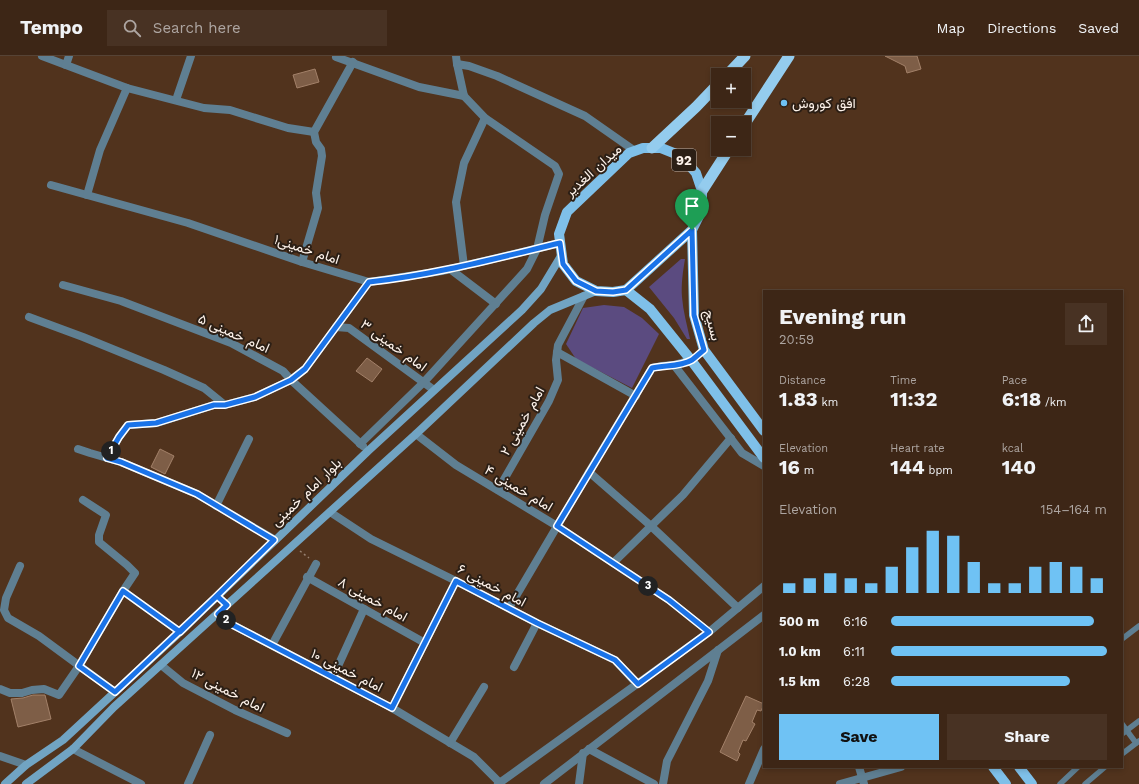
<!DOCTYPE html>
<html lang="en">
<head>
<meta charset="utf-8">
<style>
	:root { --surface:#3d2616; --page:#483223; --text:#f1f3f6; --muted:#ada5a1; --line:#564335; --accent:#6fc2f4 }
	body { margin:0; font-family:"Work Sans",Vazirmatn,sans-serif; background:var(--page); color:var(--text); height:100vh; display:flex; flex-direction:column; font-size:15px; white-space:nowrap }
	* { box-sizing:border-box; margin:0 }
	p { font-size:13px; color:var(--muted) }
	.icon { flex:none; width:22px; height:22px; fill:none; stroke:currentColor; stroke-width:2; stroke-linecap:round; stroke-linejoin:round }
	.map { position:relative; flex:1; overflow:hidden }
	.drawer { position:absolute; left:763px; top:234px; width:360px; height:478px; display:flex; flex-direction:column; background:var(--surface); border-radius:0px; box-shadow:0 2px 6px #0003,0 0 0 1px var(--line) }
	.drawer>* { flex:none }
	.tools { position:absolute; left:711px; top:12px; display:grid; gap:8px }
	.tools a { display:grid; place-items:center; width:40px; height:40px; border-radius:0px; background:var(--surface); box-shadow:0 2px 6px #0003,0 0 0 1px var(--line); font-size:20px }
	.pin { position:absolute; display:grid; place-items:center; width:34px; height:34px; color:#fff; margin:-41px -17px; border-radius:50% 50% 50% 0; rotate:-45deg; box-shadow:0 0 4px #0007 }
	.pin .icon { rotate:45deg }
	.km { position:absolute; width:20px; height:20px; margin:-10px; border-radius:50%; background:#222; color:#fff; font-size:11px; line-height:20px; text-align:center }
	.round { display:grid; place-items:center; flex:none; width:42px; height:42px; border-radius:0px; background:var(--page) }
	.headline { display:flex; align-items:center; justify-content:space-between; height:68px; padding:0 16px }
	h1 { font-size:22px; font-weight:700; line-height:30px }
	.figures { display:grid; grid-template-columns:repeat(3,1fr); gap:6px; height:68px; padding:4px 16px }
	.figures div { display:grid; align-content:center }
	.figures b { font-size:20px; font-weight:700 }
	.figures small { font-size:11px; font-weight:400 }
	.figures p { font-size:11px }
	.chart { height:112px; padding:8px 16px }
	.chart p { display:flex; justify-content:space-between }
	.chart svg { width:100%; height:72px; margin-top:4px; stroke:var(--accent); stroke-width:6 }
	.cta { display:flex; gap:8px; margin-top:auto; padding:8px 16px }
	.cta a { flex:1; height:46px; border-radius:0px; background:var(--accent); color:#111; font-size:16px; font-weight:700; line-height:46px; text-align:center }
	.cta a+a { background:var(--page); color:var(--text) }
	ul { padding:0 16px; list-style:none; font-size:13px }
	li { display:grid; grid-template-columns:64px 48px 1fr; align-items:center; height:30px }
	li i { height:10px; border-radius:5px; background:var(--accent) }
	header { display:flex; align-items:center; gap:24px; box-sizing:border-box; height:56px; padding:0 20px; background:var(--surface); border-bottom:1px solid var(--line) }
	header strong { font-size:19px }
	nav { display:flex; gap:22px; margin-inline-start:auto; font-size:14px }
	.search { width:280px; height:36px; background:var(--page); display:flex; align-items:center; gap:10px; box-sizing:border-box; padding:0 14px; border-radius:0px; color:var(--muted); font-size:15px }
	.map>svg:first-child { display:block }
</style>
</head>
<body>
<header>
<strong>Tempo</strong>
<div class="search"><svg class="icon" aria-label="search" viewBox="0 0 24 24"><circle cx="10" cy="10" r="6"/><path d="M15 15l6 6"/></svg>Search here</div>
<nav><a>Map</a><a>Directions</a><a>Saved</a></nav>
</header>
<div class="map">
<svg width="1139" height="728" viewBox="0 0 1139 728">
	<rect width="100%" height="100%" fill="#51331d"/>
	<g fill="#5b4b80">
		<path d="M681,203H685C683,215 681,228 682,241C683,255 687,269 690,283H687L674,262L649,231Z"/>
		<polygon points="604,249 624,251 642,262 659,278 632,332 576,303 566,288 583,252"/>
	</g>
	<g fill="#7e5e47" stroke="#a38169">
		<polygon points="885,0 917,0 921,13 907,17 905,10"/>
		<polygon points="315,13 319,26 297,32 293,19"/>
		<polygon points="367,302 382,313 372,326 356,315"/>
		<polygon points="160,393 174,400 165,418 151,411"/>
		<polygon points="33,639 45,639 51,663 18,671 11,643 23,642"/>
		<polygon points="746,640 764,648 761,655 757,654 752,666 755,668 746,685 743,684 738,696 740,698 737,705 720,696"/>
	</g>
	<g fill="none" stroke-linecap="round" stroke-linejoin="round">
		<polyline stroke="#988272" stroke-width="1.5" stroke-dasharray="2 3" stroke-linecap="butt" points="300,495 309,502"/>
		<g stroke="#5f7f92" stroke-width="5.5">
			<polyline points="1122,583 1139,570"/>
			<polyline points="1122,668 1136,687"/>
			<polyline points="1122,678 1139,665"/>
			<polyline points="1122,698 1139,685"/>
			<polyline points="1060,728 1078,711"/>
			<polyline points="1085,728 1105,711"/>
		</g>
		<g stroke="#5f7f92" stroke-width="8">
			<polyline points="42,0 127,32 204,52 230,54 288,72 314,76"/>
			<polyline points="336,1 419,31 464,40"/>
			<polyline points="457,8 469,10 497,20 585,60 635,95"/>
			<polyline points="66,9 69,0"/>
			<polyline points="176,44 191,0"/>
			<polyline points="51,129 188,167 302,206 369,226 442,215 560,187"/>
			<polyline points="87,139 100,94 127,32"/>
			<polyline points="302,206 318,152 316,137 322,100 321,93 316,86 314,76 353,6"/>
			<polyline points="464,210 456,146 464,107 485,62"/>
			<polyline points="450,213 496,248"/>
			<polyline points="63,229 121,245 231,287 283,315 291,324 363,390"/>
			<polyline points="29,261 83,281 164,314 204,332 225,349"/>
			<polyline points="336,271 349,272 434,334"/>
			<polyline points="557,296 636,340"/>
			<polyline points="674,309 742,397 764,410"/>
			<polyline points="416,378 456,409 557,470 669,544 709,576"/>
			<polyline points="360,388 424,326 527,213 537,193 545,159 559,118 555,110 485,62 464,40 457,8 456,0"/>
			<polyline points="78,393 90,397 121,406 197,438 275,484"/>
			<polyline points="107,402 119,381 128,369 157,367 214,349 225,349 255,341 291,324 305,313 369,226"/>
			<polyline points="589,416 651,470 738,552"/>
			<polyline points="498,434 549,345 558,324 556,304 558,289 584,240"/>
			<polyline points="216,450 249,383"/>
			<polyline points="330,456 371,483 456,525 537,567 615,604 637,628"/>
			<polyline points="613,507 683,439 731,382"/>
			<polyline points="20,510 6,542 4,554 8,562 39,580 115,636"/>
			<polyline points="307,521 425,587"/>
			<polyline points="123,535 180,576"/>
			<polyline points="509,552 589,416 652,312 662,310 674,309 691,304"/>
			<polyline points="218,557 229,567 392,652 474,701 499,726"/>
			<polyline points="272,589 316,508"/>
			<polyline points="161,609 183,627 235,654 287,677"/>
			<polyline points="514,611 537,567"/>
			<polyline points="333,621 364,553"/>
			<polyline points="0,633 10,637 22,637 32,634 44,633 59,639 79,610 123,535 135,517 127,509 99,486 99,479 106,459 83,444"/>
			<polyline points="392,652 456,525"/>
			<polyline points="450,687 484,631"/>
			<polyline points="73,693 141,728"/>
			<polyline points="589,693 654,728"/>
			<polyline points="0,700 26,709"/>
			<polyline points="859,711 864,728"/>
			<polyline points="188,728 210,679"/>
			<polyline points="498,728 637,628 709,576 764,530"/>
			<polyline points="544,728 764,559"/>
			<polyline points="579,728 583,697"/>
			<polyline points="663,728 667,705 708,625 718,594"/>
			<polyline points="749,728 764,693"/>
			<polyline points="840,728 901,711"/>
		</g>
		<g stroke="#71a4c3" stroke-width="8">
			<polyline points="5,728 26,709 63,684 180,576 368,395 522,254 541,233 561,200"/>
			<polyline points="26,728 73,693 114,651 416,378 534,267 550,254 596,235"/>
		</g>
		<g stroke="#7fc0e9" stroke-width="10">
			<polygon points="643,92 661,92 681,100 696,117 702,135 702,147 699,160 692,174 626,234 613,236 596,235 576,225 563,208 559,178 567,156 629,97"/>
			<polyline points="692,174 694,259 704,294 764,375"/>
			<polyline points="626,234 650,253 691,304 764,402"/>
			<polyline points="993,711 1006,728"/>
			<polyline points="1019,711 1032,728"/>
		</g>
		<g stroke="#94ccee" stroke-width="11">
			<polyline points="727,19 745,0"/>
			<polyline points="744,69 789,0"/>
			<polyline points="652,92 696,51 718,28"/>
			<polyline points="702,135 729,93"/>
		</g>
	</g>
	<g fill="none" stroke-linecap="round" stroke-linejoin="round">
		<defs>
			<path id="route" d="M692,174L626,234L613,236L596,235L576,225L563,208L560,187C497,202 434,219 369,226L305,313L291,324L255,341L225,349H214L156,367L128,369L119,381L107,402L121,406L197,438L274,484L180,576L123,535L79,610L115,636L217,540L227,549L218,558L229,567L392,652L456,525L537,567L615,604L638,628L709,576L669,544L557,470L652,312C665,309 680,311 692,304C696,301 700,297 704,294L694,259L692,174"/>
		</defs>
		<use href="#route" stroke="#fff" stroke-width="8"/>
		<use href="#route" stroke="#1a73e8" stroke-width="5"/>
	</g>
	<circle fill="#6fc2f4" stroke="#2c1f15" stroke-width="1.5" cx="784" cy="47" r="4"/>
	<g text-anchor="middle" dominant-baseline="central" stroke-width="4" stroke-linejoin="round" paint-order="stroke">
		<rect fill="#2c1f15" stroke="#bfb3ab" stroke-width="1" x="672" y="93" width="24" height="22" rx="3"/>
		<g font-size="13" font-weight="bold" fill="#fef3eb">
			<text x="684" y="104">92</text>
		</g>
		<g font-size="14" fill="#fef3eb" stroke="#2c1f15" text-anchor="start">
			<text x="792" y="47">افق کوروش</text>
		</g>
		<g font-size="14" fill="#fef3eb" stroke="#2c1f15">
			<text transform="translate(593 114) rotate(-42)">میدان الغدیر</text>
			<text transform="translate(307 193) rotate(18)">امام خمینی۱</text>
			<text transform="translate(713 269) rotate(76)">بسیج</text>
			<text transform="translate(234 277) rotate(24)">امام خمینی ۵</text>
			<text transform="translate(394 289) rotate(36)">امام خمینی ۳</text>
			<text transform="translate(522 365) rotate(-61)">امام خمینی ۲</text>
			<text transform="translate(519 432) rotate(31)">امام خمینی ۴</text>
			<text transform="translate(306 436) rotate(-44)">بلوار امام خمینی</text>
			<text transform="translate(492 529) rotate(28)">امام خمینی ۶</text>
			<text transform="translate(373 543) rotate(29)">امام خمینی ۸</text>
			<text transform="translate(347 614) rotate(27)">امام خمینی ۱۰</text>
			<text transform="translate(228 634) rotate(27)">امام خمینی ۱۲</text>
		</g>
	</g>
</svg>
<div class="tools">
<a>+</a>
<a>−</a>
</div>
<div class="pin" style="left:692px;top:174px;background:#1e9e55"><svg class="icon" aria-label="arrive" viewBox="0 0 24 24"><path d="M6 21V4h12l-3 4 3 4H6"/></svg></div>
<b class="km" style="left:111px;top:395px">1</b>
<b class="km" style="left:226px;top:564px">2</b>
<b class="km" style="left:648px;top:530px">3</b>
<section class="drawer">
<div class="headline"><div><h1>Evening run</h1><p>20:59</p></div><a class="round"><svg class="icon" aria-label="share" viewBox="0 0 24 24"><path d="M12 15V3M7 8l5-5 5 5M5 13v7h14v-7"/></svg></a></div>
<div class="figures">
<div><p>Distance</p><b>1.83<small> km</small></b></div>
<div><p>Time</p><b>11:32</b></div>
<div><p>Pace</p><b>6:18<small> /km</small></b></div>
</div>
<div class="figures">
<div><p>Elevation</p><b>16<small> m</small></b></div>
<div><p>Heart rate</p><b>144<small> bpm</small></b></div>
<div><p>kcal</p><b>140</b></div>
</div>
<div class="chart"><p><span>Elevation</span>154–164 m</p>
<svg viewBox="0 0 160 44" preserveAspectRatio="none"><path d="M5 44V38M15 44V35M25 44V32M35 44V35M45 44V38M55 44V28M65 44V16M75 44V6M85 44V9M95 44V25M105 44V38M115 44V38M125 44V28M135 44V25M145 44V28M155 44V35"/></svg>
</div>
<ul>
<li><b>500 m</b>6:16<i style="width:94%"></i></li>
<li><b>1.0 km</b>6:11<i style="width:100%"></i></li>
<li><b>1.5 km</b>6:28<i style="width:83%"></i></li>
</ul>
<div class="cta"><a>Save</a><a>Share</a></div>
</section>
</div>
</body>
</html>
